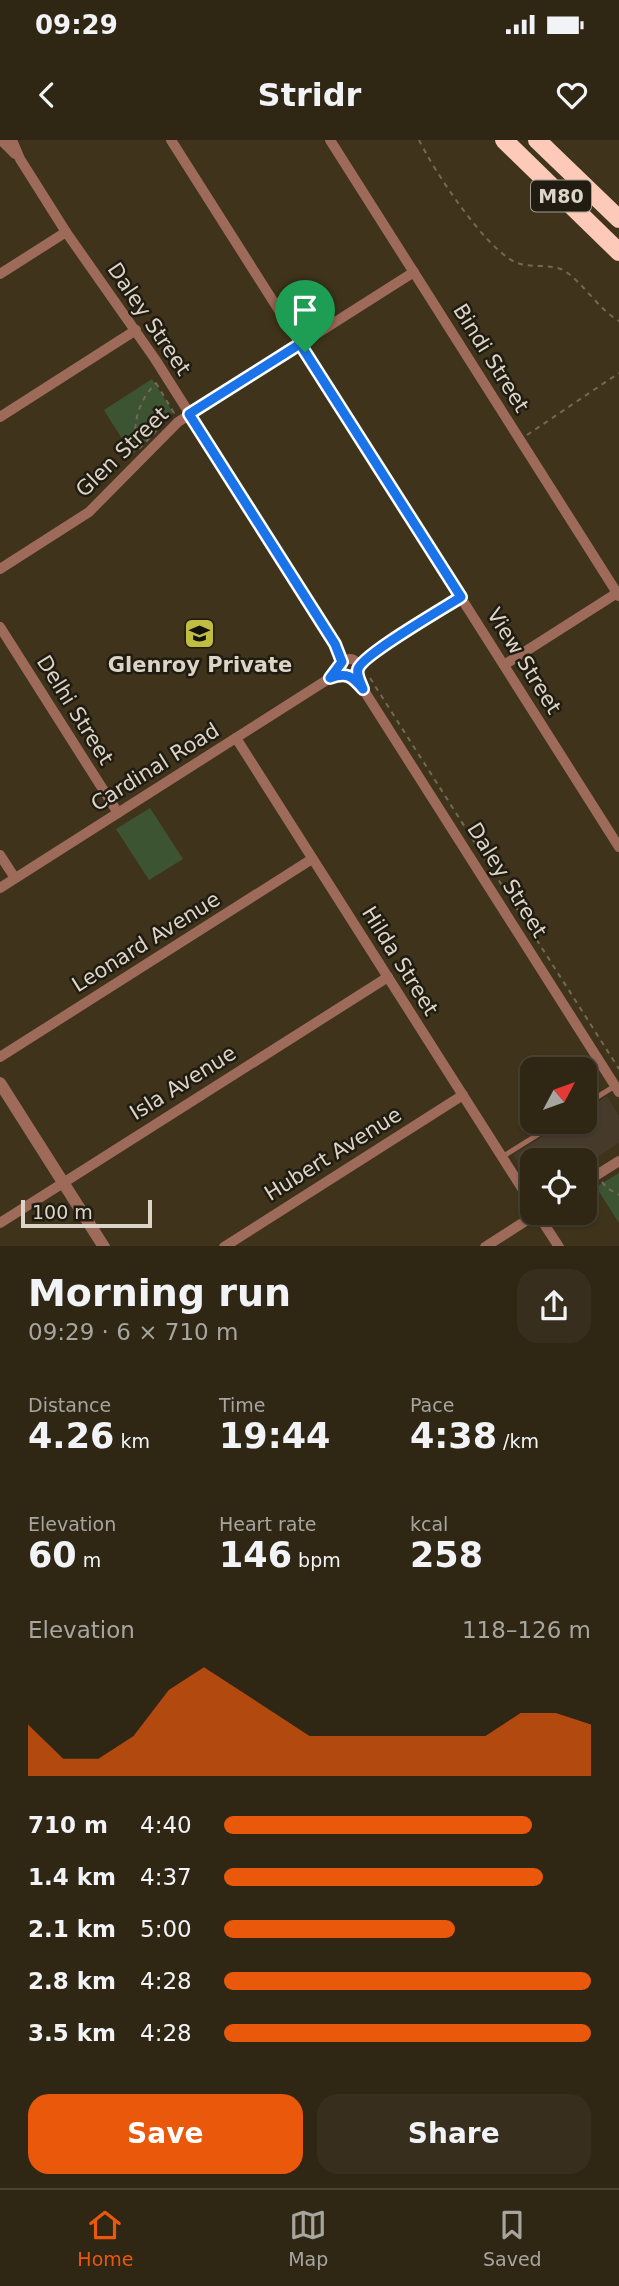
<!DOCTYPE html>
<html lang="en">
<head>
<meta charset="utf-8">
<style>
	:root { --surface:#2f2614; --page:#372e1d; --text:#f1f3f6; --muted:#a7a5a0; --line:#4a4334; --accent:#ea580c }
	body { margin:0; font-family:"DejaVu Sans",sans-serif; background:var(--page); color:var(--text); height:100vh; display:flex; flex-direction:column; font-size:26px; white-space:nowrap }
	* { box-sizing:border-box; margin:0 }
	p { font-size:23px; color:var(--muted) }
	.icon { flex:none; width:38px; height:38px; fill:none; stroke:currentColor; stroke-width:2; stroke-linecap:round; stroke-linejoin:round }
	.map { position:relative; height:1106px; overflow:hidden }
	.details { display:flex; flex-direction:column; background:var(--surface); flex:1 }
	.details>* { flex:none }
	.needle { width:46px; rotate:49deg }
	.buttons { position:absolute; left:520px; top:917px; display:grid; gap:14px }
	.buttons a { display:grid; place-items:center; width:77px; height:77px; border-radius:14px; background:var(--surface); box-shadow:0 2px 5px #0004,0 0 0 2px var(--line); font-size:35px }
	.scale { position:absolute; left:21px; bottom:18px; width:131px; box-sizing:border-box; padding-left:7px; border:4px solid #dcd4c6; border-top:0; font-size:19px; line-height:24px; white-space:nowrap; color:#dcd4c6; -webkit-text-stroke:5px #211c11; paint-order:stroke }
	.pin { position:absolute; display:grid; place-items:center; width:60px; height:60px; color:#fff; margin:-72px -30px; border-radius:50% 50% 50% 0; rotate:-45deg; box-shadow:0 0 7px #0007 }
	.pin .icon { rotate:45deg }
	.round { display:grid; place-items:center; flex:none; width:74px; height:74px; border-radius:21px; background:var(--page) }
	.headline { display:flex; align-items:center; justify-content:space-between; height:119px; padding:0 28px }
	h1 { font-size:38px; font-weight:600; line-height:52px }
	.metrics { display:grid; grid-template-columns:repeat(3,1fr); gap:10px; height:119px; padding:7px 28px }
	.metrics div { display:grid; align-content:center }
	.metrics b { font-size:35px; font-weight:600 }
	.metrics small { font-size:19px; font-weight:400 }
	.metrics p { font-size:19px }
	.chart { height:196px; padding:14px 28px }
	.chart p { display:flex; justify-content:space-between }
	.chart svg { width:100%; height:126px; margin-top:7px; fill:var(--accent); opacity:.7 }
	.button { display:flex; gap:14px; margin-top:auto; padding:14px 28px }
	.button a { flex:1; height:80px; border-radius:21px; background:var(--accent); color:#fff; font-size:28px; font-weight:600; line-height:80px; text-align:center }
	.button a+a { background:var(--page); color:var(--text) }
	ul { padding:0 28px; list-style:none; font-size:23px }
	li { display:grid; grid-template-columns:112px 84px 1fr; align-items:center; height:52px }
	li i { height:18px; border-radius:9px; background:var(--accent) }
	.status { display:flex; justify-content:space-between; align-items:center; height:49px; padding:0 35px; background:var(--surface); direction:ltr }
	.status svg { height:19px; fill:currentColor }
	header { display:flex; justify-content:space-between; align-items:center; height:91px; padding:0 28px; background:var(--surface); font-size:32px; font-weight:600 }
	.dock { display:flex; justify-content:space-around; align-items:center; height:98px; border-top:2px solid var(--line); background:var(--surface); font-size:19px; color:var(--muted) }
	.dock a { display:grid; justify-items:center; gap:4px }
	.dock .current { color:var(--accent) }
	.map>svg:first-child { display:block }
</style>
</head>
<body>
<div class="status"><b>09:29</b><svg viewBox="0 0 49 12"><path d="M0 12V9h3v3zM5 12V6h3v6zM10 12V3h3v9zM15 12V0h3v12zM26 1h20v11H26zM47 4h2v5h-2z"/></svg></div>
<header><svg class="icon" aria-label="back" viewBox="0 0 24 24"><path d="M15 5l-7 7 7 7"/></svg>Stridr<svg class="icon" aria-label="heart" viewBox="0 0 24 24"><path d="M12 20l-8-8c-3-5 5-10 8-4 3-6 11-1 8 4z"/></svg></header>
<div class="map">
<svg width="619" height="1107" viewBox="0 0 619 1107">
	<rect width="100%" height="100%" fill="#3f331b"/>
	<polygon fill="#463b2b" points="607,956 619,976 619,1003 585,1025 584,1020 532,1020 532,1046 513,1015 566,982 584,982 585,970"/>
	<g fill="#3d5433">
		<polygon points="152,239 171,269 172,274 132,315 104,270"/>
		<polygon points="150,668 183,719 149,740 116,689"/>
		<polygon points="619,1033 619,1083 596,1047"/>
	</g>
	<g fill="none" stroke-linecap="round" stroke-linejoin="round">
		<g stroke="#736954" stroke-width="2" stroke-dasharray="5 5" stroke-linecap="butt">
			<path d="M419,0C434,31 485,108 515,122C530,129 549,123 563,130C582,141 597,168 619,181"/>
			<path d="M156,243L174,273L137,311C132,286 137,262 156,243Z"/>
			<polyline points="527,295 619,233"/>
			<polyline points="370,538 619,929"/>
			<polyline points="602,1042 607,1048 619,1055"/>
		</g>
		<g stroke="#9e6a5a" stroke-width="5">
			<polyline points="584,965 615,946"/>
			<polyline points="502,1017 558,982"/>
		</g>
		<g stroke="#9e6a5a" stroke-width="10">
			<polyline points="1,0 15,14"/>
			<polyline points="12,0 20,19 66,92 155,219 329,494 343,522"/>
			<polyline points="171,0 619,707"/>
			<polyline points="330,0 619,456"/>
			<polyline points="0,134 66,92"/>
			<polyline points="0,277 136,190"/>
			<polyline points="0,429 89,372 178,282 414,132"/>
			<polyline points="0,487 118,673"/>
			<circle cx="350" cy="527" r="8"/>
			<polyline points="504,525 617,453"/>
			<polyline points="358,526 372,514 461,457"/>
			<polyline points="351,535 363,549 619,952"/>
			<polyline points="236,598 532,1064"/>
			<polyline points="0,715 15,738"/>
			<polyline points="0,748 330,538 341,526"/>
			<polyline points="0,917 312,719"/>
			<polyline points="584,1043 619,1021"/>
			<polyline points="537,1073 559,1107"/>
			<polyline points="0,1083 388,837"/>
			<polyline points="224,1107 463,955"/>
			<polyline points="485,1107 538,1073"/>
		</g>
		<polyline stroke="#9e6a5a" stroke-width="12" points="0,943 104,1107"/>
		<g stroke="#fdc9b9" stroke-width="18">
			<polyline points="504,0 619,112"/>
			<polyline points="537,0 619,79"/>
		</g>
	</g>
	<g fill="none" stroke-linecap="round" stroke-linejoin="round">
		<defs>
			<path id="route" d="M300,204L461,457C444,468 362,515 358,529C356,535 361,543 363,549C352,536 347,532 330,538L342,522L335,504L189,274Z"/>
		</defs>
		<use href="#route" stroke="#fff" stroke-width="14"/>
		<use href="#route" stroke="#1a73e8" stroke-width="9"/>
	</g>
	<defs>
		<symbol id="school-square" viewBox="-11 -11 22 22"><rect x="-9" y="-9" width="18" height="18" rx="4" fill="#c1bd40" stroke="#211c11"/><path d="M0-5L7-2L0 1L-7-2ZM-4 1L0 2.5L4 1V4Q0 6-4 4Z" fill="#111"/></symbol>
	</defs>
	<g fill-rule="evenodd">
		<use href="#school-square" x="182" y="476" width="35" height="35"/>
	</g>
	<g text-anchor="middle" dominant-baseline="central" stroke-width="5" stroke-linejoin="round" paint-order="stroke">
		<rect fill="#211c11" stroke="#a49d90" stroke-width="2" x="531" y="40.5" width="60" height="31" rx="5"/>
		<g font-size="19" font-weight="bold" fill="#dcd4c6">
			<text x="561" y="56">M80</text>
		</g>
		<g font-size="21" fill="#dcd4c6" stroke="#211c11">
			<text transform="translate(149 179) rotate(56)">Daley Street</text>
			<text transform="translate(491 218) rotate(58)">Bindi Street</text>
			<text transform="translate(122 312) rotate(-44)">Glen Street</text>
			<text transform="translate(524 521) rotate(58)">View Street</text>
			<text transform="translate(75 570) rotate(58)">Delhi Street</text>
			<text transform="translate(155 627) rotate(-32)">Cardinal Road</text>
			<text transform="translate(507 740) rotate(58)">Daley Street</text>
			<text transform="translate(146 802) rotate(-32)">Leonard Avenue</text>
			<text transform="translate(400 821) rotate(58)">Hilda Street</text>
			<text transform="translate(183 943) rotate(-32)">Isla Avenue</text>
			<text transform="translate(333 1014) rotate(-32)">Hubert Avenue</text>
		</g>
		<g font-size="21" font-weight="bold" fill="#dcd4c6" stroke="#211c11">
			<text x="200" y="525">Glenroy Private</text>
		</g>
	</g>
</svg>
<div class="buttons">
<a><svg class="needle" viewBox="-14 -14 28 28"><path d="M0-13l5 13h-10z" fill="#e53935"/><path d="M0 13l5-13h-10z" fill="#a7a5a0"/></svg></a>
<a><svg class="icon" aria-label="locate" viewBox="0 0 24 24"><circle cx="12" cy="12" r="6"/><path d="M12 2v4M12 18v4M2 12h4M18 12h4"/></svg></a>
</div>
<div class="scale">100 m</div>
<div class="pin" style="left:305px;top:212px;background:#1e9e55"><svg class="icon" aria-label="arrive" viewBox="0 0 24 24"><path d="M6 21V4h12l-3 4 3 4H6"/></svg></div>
</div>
<section class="details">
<div class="headline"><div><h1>Morning run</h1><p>09:29 · 6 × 710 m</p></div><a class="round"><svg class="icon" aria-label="share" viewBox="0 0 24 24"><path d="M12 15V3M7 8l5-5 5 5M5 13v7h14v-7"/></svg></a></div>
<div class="metrics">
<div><p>Distance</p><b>4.26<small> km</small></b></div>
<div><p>Time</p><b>19:44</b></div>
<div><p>Pace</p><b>4:38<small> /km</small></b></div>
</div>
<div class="metrics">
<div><p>Elevation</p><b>60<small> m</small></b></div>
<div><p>Heart rate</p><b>146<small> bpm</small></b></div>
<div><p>kcal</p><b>258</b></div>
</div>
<div class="chart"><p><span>Elevation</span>118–126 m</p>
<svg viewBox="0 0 160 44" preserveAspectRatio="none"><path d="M0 44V26L10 38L20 38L30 30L40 14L50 6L60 14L70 22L80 30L90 30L100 30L110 30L120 30L130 30L140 22L150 22L160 26V44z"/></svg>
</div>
<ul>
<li><b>710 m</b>4:40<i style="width:84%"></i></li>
<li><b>1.4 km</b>4:37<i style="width:87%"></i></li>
<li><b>2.1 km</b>5:00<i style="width:63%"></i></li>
<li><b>2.8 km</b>4:28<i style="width:100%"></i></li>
<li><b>3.5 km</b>4:28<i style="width:100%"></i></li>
</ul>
<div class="button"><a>Save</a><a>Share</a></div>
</section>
<nav class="dock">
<a class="current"><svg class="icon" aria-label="home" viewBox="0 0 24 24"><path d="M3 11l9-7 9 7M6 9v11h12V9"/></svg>Home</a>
<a><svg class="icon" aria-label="map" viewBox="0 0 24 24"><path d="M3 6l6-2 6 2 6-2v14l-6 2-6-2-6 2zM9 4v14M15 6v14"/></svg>Map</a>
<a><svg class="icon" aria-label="saved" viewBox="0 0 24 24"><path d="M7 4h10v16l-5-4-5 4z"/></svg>Saved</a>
</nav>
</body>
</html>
